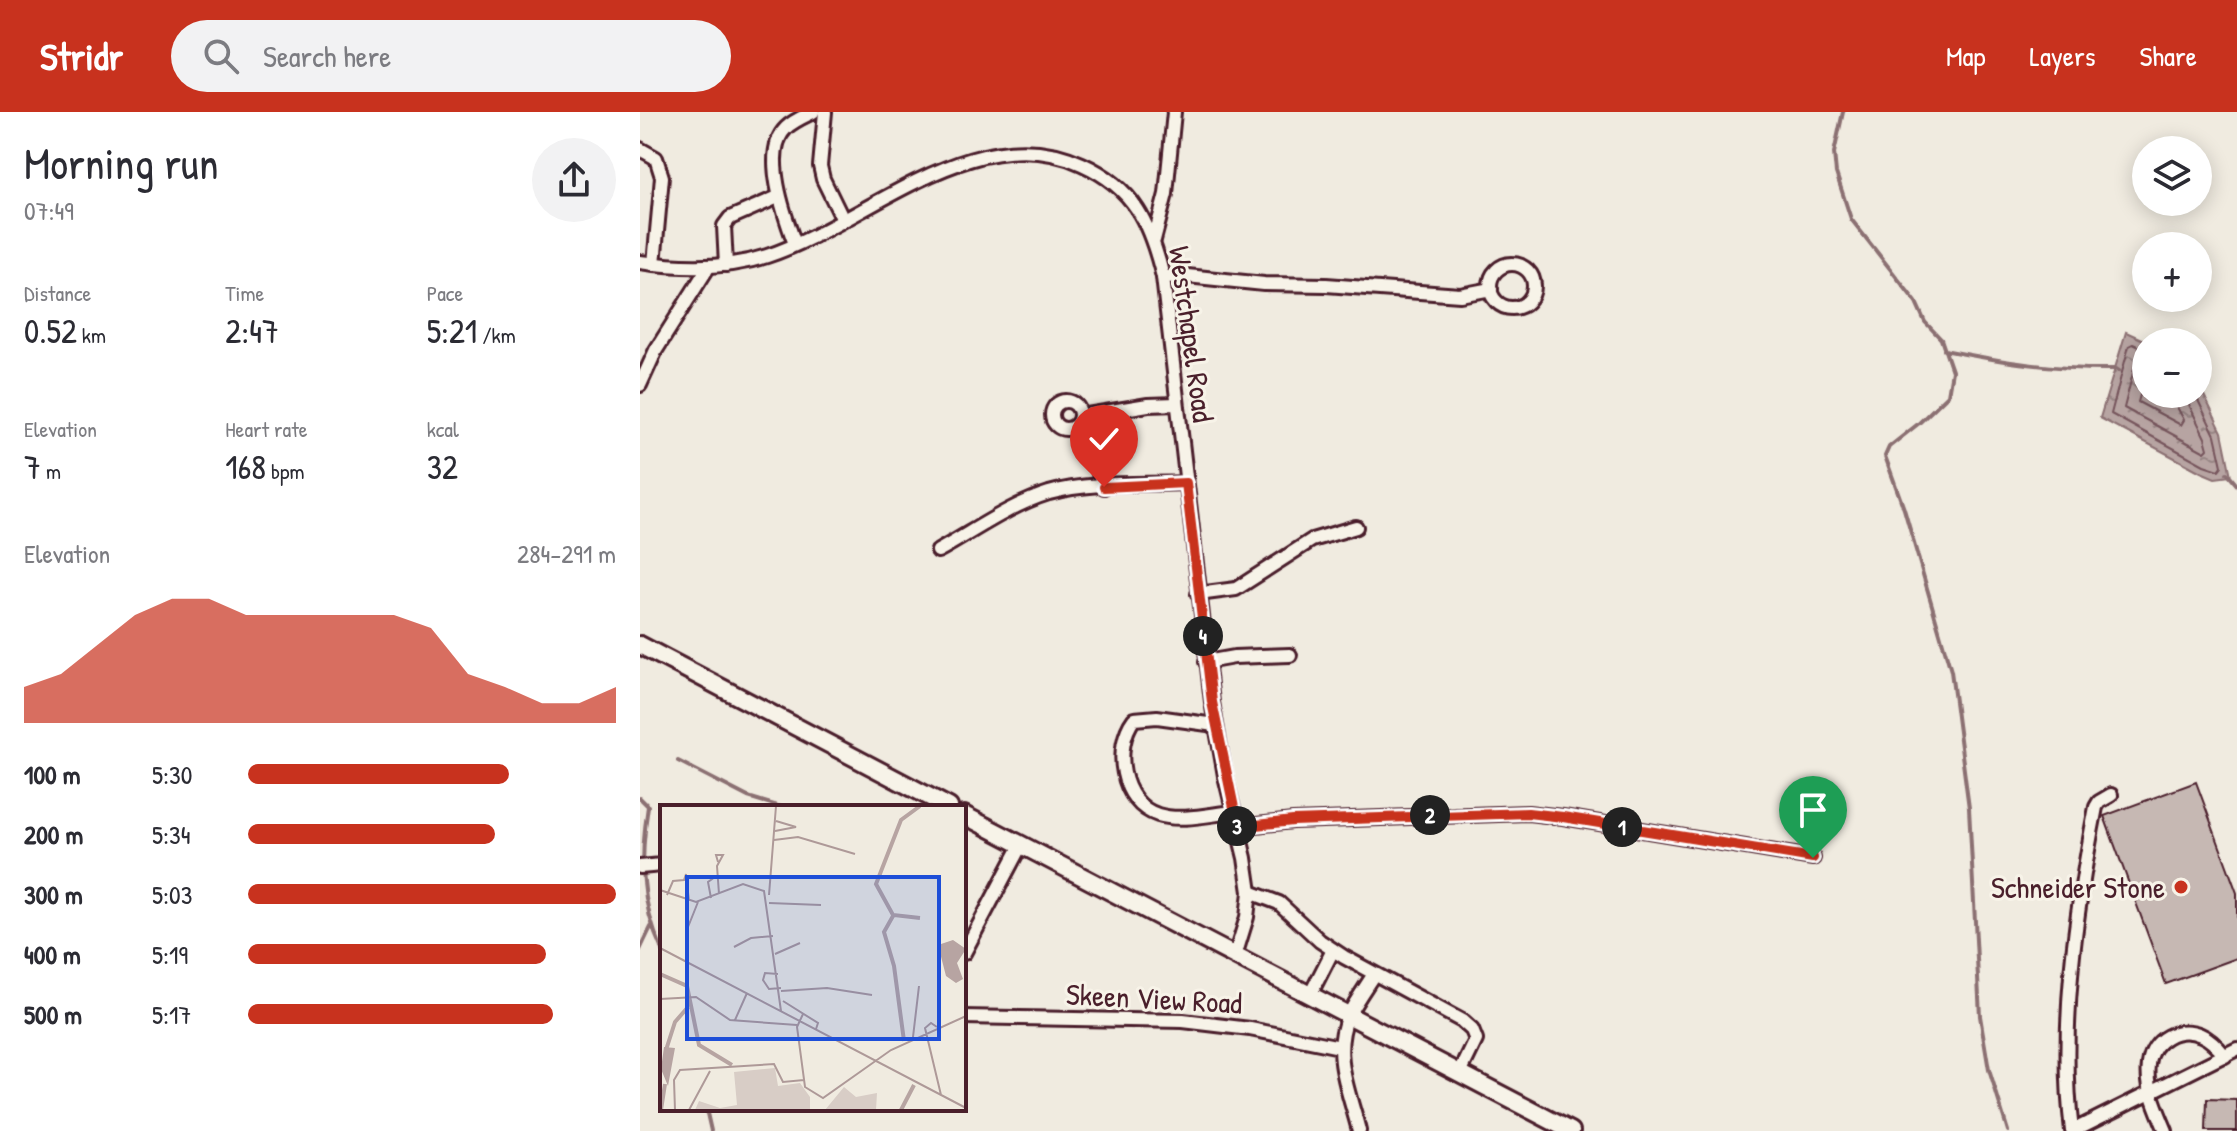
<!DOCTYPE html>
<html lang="en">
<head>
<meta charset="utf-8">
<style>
	:root { --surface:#fff; --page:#f2f2f3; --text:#2b2b33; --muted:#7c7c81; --accent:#c8321e }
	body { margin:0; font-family:"Patrick Hand",sans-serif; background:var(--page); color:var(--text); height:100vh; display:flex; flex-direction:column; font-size:30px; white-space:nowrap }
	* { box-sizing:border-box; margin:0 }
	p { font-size:26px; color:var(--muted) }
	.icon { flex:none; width:44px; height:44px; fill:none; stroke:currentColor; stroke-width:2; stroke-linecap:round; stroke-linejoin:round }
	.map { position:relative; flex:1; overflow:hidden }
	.details { display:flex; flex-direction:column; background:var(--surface); width:640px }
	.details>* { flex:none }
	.buttons { position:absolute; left:1492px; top:24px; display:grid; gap:16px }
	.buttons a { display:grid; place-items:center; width:80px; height:80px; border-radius:50%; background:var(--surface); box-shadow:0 4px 20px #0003; font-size:40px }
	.pin { position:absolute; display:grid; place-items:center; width:68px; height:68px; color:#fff; margin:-82px -34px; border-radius:50% 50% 50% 0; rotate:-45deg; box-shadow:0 0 8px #0007 }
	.pin .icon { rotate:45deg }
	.km { position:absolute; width:40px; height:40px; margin:-20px; border-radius:50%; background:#222; color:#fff; font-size:22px; line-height:40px; text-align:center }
	.round { display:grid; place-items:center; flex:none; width:84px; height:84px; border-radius:42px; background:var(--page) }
	.headline { display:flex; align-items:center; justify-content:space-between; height:136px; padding:0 24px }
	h1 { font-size:44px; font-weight:600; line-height:60px }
	.figures { display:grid; grid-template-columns:repeat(3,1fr); gap:12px; height:136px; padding:8px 24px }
	.figures div { display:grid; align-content:center }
	.figures b { font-size:34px; font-weight:600 }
	.figures small { font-size:22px; font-weight:400 }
	.figures p { font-size:22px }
	.chart { height:224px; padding:16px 24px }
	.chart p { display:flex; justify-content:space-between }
	.chart svg { width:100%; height:144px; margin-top:8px; fill:var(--accent); opacity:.7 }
	ul { padding:0 24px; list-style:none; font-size:26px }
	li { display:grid; grid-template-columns:128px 96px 1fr; align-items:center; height:60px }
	li i { height:20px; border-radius:10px; background:var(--accent) }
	header { display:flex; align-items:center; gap:48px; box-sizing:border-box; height:112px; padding:0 40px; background:var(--accent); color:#fff }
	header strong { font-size:38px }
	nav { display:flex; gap:44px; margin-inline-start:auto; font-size:28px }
	.search { width:560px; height:72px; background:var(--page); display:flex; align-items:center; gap:20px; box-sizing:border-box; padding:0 28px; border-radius:44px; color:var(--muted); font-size:30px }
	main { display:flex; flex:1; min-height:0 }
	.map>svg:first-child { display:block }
</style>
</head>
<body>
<header>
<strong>Stridr</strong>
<div class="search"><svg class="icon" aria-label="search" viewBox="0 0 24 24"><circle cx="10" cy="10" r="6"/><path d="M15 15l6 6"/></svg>Search here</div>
<nav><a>Map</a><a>Layers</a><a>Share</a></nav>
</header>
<main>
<section class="details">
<div class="headline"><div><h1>Morning run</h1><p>07:49</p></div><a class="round"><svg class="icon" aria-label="share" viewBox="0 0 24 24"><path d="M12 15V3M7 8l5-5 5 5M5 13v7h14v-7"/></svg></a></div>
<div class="figures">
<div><p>Distance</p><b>0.52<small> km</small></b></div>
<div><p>Time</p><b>2:47</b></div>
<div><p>Pace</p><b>5:21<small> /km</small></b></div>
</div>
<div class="figures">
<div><p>Elevation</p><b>7<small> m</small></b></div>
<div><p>Heart rate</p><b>168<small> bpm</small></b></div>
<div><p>kcal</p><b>32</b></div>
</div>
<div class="chart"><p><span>Elevation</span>284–291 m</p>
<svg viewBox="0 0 160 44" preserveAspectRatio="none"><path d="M0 44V33L10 29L20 20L30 11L40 6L50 6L60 11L70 11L80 11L90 11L100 11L110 15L120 29L130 33L140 38L150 38L160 33V44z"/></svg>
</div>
<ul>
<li><b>100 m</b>5:30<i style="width:71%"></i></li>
<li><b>200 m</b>5:34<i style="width:67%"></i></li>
<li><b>300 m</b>5:03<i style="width:100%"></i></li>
<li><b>400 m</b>5:19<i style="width:81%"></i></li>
<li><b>500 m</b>5:17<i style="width:83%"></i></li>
</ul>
</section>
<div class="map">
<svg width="1597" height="1019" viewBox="0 0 1597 1019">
	<defs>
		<pattern id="water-ripples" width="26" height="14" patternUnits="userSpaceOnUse" patternTransform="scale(2)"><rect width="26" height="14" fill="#b7a4a2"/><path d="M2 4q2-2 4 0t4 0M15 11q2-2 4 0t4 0" fill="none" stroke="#978584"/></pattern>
	</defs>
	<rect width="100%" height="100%" fill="#f0ebe0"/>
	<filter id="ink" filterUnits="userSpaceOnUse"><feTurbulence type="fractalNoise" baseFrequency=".0125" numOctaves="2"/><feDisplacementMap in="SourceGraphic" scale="16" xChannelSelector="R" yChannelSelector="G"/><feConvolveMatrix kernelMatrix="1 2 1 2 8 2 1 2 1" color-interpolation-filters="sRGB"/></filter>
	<g filter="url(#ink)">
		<polygon fill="url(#water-ripples)" stroke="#8b6f72" stroke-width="2" points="1486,220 1508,230 1506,282 1558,282 1558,271 1582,320 1591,364 1575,366 1561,360 1460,306"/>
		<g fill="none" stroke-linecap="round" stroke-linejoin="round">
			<g stroke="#76545b" stroke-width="2">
				<polyline points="1506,238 1493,232 1489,234 1471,302 1564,353 1579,358 1582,354 1575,323 1555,282"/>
				<polyline points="1506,248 1500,247 1496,249 1484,296 1565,340 1568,337 1565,326 1544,282"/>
				<polyline points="1506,262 1498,290 1541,313 1544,308 1530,282"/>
			</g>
			<g stroke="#8b6f72" stroke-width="4">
				<polyline points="1203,0 1194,41 1196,61 1211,107 1276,190 1285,210 1301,227 1312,259 1308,283 1278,312 1249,335 1245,344 1264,397 1311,559 1329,696 1340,904 1349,958 1368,1019"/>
				<path d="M1304,238C1364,250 1414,258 1476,257L1479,259"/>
				<polyline points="1587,361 1597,373"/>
				<polyline points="38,649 108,685 141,695"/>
				<path d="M0,686L8,694C0,745 0,791 22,838"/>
				<polyline points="0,838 11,815"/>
				<polyline points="66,997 71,1019"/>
			</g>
		</g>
		<g fill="#c6b8b3" stroke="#4a1f2b" stroke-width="2">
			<polygon points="1556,670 1597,781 1597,846 1526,872 1464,704"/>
			<polygon points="1567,987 1597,988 1597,1019 1566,1019"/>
		</g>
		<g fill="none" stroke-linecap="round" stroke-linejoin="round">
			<defs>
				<g id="minor">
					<polyline points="185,0 180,54 183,67 203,108"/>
					<polyline points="0,37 16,46 22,65 14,152"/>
					<polyline points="514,128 526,82 534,0"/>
					<path d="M155,132C145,105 121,40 146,16C153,9 165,4 173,0"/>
					<path d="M0,150C41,156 87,157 127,144C225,112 334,2 442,52C495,76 510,112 523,165L572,590L585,664L605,746L610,780L607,805L595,844"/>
					<circle cx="872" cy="174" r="22"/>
					<polyline points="86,153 84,114 90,106 138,85"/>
					<polyline points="523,165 547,164 624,172 686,173 820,183 851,177"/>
					<polyline points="0,273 16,238 69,154"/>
					<circle cx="426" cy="303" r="14"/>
					<polyline points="441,304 508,293 537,292"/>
					<polyline points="437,312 443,315 464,375"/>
					<path d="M298,439C334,419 370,393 409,381C452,369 502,373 546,371"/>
					<polyline points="558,482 596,477 672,428 716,415"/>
					<polyline points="566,550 594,545 650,543"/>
					<path d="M575,613L517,605L494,607C473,635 480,691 518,703C541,710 571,702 594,700"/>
					<path d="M1471,683L1459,690L1456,695C1436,797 1419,915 1432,1019L1597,937"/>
					<polyline points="598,715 653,709 888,701 923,705 1173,746"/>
					<polyline points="0,755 22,753"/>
					<polyline points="610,780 639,791 680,829 704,845 822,909 832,918 836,928 820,961"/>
					<polyline points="324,841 381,733"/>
					<polyline points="670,883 693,838"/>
					<polyline points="324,905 543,909 610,917 700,935"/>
					<path d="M719,1019C710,981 691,943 708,904C715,890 725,876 734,862"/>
					<path d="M1526,1019C1517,997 1506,976 1509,952C1512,927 1538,913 1561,923C1571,927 1578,935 1585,944"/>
				</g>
				<g id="major">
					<polyline points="0,533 309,695"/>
					<polyline points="324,703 931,1019"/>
				</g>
			</defs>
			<use href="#minor" stroke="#4a1f2b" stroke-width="18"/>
			<use href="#major" stroke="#4a1f2b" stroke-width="22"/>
			<use href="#minor" stroke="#f7f3e8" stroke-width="12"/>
			<use href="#major" stroke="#f7f3e8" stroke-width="16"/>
		</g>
	</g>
	<g fill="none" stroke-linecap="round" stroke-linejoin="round" filter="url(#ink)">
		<defs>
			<polyline id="route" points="464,375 546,371 572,590 598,715 653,709 888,701 923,705 1173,746"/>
		</defs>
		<use href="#route" stroke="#fff" stroke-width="16"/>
		<use href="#route" stroke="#c8321e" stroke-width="10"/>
	</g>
	<circle fill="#c8321e" stroke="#f7f3e8" stroke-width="3" cx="1541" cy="775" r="8"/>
	<g text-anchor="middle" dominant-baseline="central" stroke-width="6" stroke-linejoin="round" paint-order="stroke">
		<g font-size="30" fill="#4a1f2b" stroke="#f7f3e8">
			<text transform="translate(552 222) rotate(82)">Westchapel Road</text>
			<text transform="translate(514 886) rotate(3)">Skeen View Road</text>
		</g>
		<g font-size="30" fill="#4a1f2b" stroke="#f7f3e8" text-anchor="end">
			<text x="1525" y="775">Schneider Stone</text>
		</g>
	</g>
	<g transform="translate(20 693)">
		<rect width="306" height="306" fill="#f0ebe0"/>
		<path d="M115,263L118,281L140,278L150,292V305H35L39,296L60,303L77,300L74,267ZM184,282L196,292L217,288L216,305H165Z" fill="#d8cdc6"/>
		<path d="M293,135L306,144L297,158L303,174L296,178L286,171L278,140ZM4,242L15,243L8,281L1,264Z" fill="#b7a4a2"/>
		<path fill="none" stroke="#b7a4a2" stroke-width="4" d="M260,1L241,15L216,79L233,110L260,113M233,111L224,127L234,161L244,236M0,169L27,181L39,240L72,260M6,245L15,217L28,202M1,305L5,279M241,305L254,280"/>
		<path fill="none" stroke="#ae9998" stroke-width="2" d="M115,26L136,22L116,16M114,35L138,32L195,49M58,57L56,50H63L57,61L59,89M0,85L36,97L83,79L104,86L121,206M7,90L13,76L24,75L26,69L29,96M109,90L116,1M51,93L48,77L55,72M109,98L161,100M26,127L38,97M74,142L91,133L113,131M0,143L306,303M115,149L140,138M118,169L105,168L103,175L109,184L121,183M121,186L167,183L212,190M0,194L36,192L70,215L137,220M123,196L158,218L156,224M143,209L137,222L145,282L163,293L231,245L306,211M75,215L87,188M277,222L271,218L265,223L281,290M253,232L259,181M15,305L14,275L20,265L114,259L123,277L144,275M29,305L50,266"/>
		<path fill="#1d4ed8" fill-opacity="0.15" stroke="#1d4ed8" stroke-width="4" d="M27,72H279V234H27Z"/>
		<rect width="306" height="306" fill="none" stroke="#4a1f2b" stroke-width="4"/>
	</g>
</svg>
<div class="buttons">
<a><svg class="icon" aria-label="layers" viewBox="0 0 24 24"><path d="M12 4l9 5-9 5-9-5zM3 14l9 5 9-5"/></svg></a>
<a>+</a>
<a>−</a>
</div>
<div class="pin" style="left:1173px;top:746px;background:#1e9e55"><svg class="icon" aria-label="arrive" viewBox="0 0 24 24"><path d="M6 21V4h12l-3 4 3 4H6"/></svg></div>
<div class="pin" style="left:464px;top:375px;background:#d93025"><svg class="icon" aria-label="check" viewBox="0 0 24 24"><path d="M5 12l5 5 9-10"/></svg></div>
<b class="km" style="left:982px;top:715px">1</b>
<b class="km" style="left:790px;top:703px">2</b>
<b class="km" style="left:597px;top:714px">3</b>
<b class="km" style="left:563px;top:524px">4</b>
</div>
</main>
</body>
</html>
